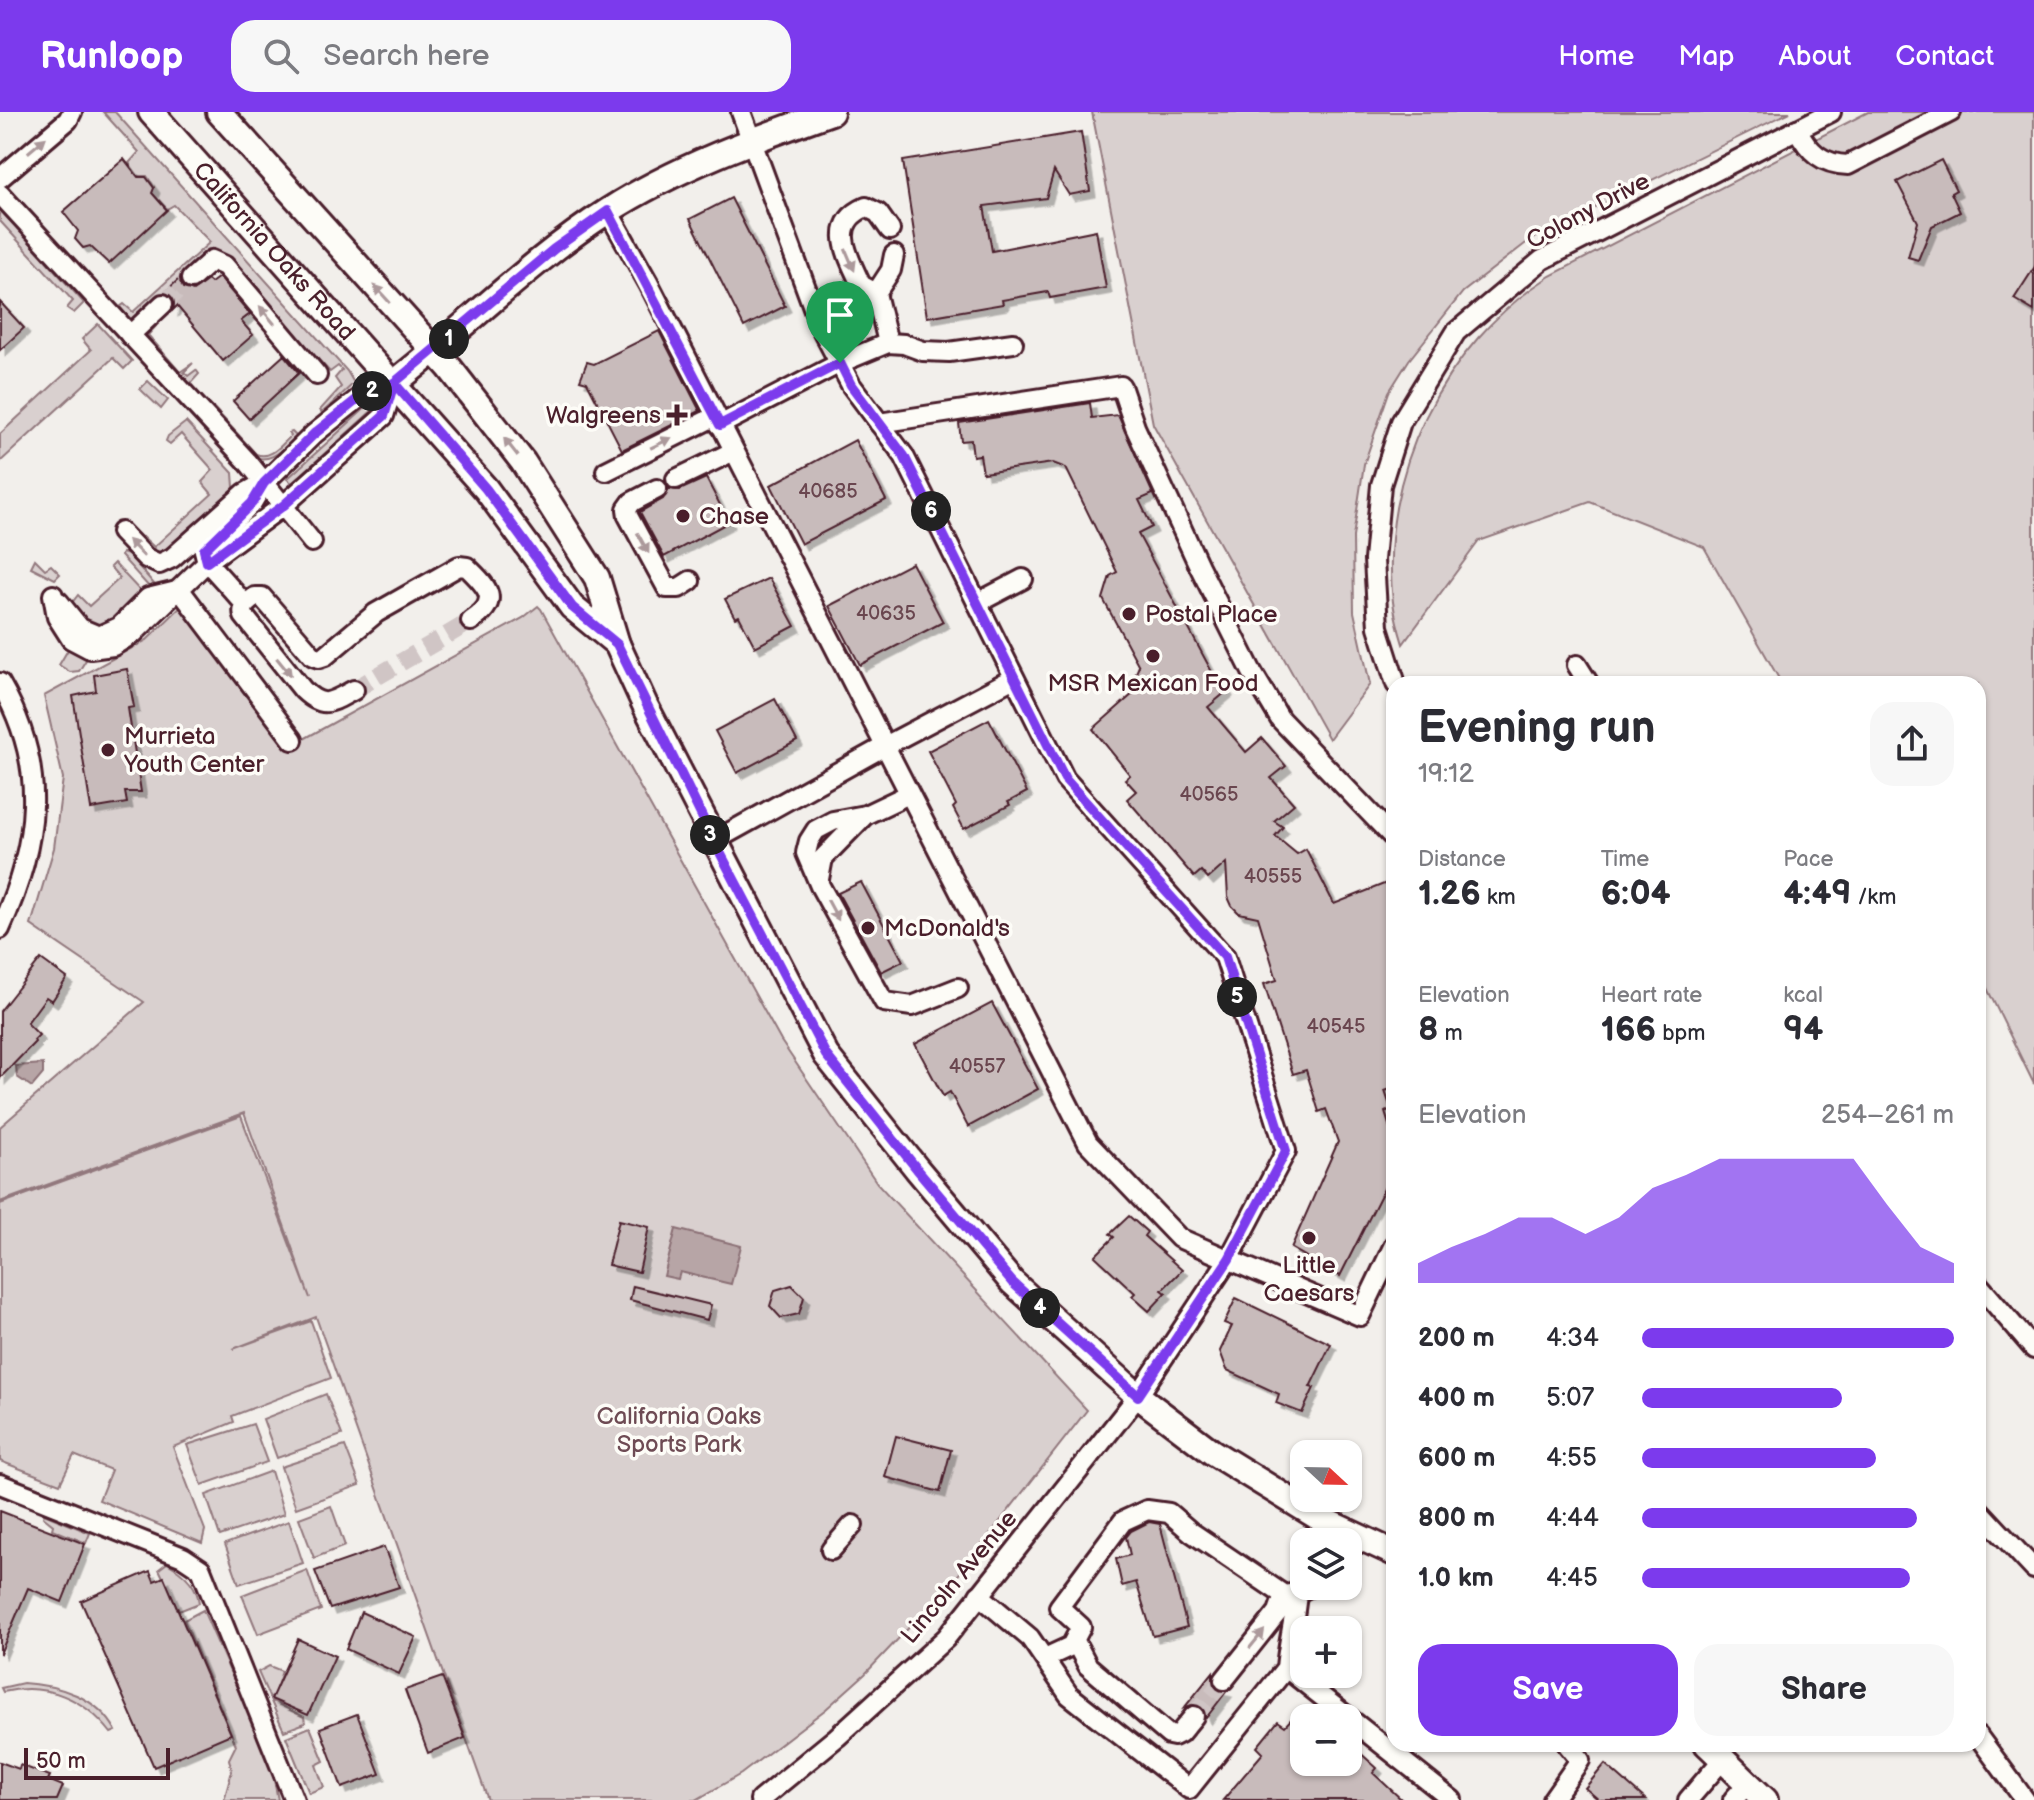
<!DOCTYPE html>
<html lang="en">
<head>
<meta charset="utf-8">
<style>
	:root { --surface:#fff; --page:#f7f7f7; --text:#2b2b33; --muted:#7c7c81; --accent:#7c3aed }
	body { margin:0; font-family:"Balsamiq Sans",sans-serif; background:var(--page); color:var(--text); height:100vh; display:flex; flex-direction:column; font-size:30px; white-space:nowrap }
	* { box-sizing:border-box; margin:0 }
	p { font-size:26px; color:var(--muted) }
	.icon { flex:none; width:44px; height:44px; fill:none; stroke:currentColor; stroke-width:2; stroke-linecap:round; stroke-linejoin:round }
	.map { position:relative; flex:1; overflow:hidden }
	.side { position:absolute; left:1386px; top:564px; width:600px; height:1076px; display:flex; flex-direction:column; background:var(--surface); border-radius:24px; box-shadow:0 2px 6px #0004 }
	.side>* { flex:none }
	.needle { width:52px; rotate:112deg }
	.tools { position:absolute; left:1290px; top:1328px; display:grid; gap:16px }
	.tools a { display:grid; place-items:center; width:72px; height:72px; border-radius:16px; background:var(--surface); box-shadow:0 2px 6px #0004; font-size:40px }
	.scale { position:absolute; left:24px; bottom:20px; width:146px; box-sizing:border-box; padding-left:8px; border:4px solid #4a1f2b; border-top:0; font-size:22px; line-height:28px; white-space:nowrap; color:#4a1f2b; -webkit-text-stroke:6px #fdfcf7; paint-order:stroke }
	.pin { position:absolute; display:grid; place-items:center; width:68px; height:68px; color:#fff; margin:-82px -34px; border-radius:50% 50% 50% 0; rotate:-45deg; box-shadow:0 0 8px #0007 }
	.pin .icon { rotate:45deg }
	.km { position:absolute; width:40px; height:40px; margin:-20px; border-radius:50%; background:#222; color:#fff; font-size:22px; line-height:40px; text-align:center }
	.round { display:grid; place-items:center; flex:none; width:84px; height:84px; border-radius:24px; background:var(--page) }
	.headline { display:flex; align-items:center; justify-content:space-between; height:136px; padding:0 32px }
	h1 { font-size:44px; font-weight:600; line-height:60px }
	.metrics { display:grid; grid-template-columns:repeat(3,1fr); gap:12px; height:136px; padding:8px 32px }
	.metrics div { display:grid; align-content:center }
	.metrics b { font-size:34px; font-weight:600 }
	.metrics small { font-size:22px; font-weight:400 }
	.metrics p { font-size:22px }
	.chart { height:224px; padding:16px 32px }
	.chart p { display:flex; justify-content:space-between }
	.chart svg { width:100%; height:144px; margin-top:8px; fill:var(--accent); opacity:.7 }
	.action { display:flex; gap:16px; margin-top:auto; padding:16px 32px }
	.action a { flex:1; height:92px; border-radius:24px; background:var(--accent); color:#fff; font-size:32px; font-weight:600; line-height:92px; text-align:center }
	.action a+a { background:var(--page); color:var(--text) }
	ul { padding:0 32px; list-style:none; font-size:26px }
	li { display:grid; grid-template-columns:128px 96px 1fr; align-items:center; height:60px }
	li i { height:20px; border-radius:10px; background:var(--accent) }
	header { display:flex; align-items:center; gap:48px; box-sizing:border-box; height:112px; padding:0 40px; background:var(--accent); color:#fff }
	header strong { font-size:38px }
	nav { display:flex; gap:44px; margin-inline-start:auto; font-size:28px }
	.search { width:560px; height:72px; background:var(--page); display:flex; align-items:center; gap:20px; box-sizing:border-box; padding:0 28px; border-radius:24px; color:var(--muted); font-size:30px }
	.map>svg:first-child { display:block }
</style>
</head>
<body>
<header>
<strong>Runloop</strong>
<div class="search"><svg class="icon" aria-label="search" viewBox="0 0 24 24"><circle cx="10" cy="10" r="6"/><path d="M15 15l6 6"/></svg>Search here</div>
<nav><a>Home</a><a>Map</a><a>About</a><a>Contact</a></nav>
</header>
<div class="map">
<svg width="2034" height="1688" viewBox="0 0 2034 1688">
	<defs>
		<filter id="shadow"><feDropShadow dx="5.5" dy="5.5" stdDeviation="0" flood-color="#0004"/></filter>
	</defs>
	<rect width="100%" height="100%" fill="#f2efeb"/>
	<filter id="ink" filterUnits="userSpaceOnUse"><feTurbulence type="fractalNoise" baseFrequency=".0125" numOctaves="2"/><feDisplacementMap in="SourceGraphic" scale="16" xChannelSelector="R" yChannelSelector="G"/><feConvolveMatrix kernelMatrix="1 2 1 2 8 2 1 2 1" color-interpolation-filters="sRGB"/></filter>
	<g filter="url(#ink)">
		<g fill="#d9d0cf" stroke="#92787d" stroke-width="2">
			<polygon points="103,0 115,0 347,259 354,271 322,301 320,298 341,275 335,266 342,258 338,254 330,260 260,184 209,140 133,211 120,195 124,192 133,200 210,130 174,93 167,97 152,81 154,75 147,64 138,64 129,51 139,40"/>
			<polygon points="1092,0 1790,0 1530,128 1463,180 1409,248 1389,280 1364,352 1353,425 1354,500 1370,572 1329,627 1153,312"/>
			<path d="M1868,0H2034V972L1978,858V572H1782L1704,435L1590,390L1479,429L1403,532C1399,519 1395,504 1393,490C1378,363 1443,232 1550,164Z"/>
			<polygon points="0,97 84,191 74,201 67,196 73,189 0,109"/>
			<polygon points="156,210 156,214 148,223 180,260 193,251 184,260 188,264 196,258 199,262 190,272 183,267 143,220"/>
			<polygon points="98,212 132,249 124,257 113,246 0,350 0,322 91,238 82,227"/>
			<polygon points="148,269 168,288 161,297 140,277"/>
			<polygon points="371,291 375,296 292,371 287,367"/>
			<path d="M213,295L256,342C271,348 281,333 291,324L289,321L292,320L297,325C283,337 271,353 251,344L210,297Z"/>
			<path d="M186,310L233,361L234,375L231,382L163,442C152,442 148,438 141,431L140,426L143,425L154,435L212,382L202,370L213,358L181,322L170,332L166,329L168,324Z"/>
			<polygon points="122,441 129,443 154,472 149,475 121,444"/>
			<polygon points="35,447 45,457 51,453 60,462 55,467 31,455"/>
			<path d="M114,451L143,482C130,495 106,527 86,513C80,509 75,499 71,492L78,483L89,494L120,466L110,455Z"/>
			<polygon points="193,483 281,617 302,628 523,506 538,494 541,497 781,929 877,1071 1087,1298 955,1467 865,1562 826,1597 741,1662 696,1688 488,1688 316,1205 233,1237 311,1209 331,1266 232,1304 234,1310 173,1335 205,1418 202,1431 99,1388 111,1358 74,1343 60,1372 0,1349 0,1092 241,1004 310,1186 244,1001 0,1090 0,1015 144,890 31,813 54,736 63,666 44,584 147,528"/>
			<polygon points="69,536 89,543 79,559 70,560 59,553"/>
			<polygon points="326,1282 342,1323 277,1346 263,1307"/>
			<polygon points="253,1312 267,1350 202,1373 187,1333"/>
			<polygon points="345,1334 360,1373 296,1396 281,1355"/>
			<polygon points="271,1359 284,1402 220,1424 206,1383"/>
			<polygon points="331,1394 345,1434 314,1446 299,1406"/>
			<polygon points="44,1402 90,1421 86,1431 52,1417 53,1413 43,1405"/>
			<polygon points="289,1409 303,1451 239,1472 225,1432"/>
			<path d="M167,1451C183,1460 197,1472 199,1491L179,1499L159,1457Z"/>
			<polygon points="307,1458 321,1498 258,1522 242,1483"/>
			<polygon points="203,1498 271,1653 278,1688 224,1688 232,1659 229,1647 236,1633 184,1508"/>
			<polygon points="269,1554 282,1559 272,1589 304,1605 305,1611 284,1619 258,1560"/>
			<path d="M23,1571C59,1573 98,1585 116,1619L111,1621C84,1586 46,1570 3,1580L1,1576Z"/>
			<polygon points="310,1615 324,1649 316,1653 324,1675 309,1681 286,1625"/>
		</g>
		<g fill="#b7a5a6" stroke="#8b6f75" stroke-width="2">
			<polygon points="43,952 43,962 32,975 17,965 16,954"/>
			<polygon points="676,1117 741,1134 731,1172 680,1160 678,1167 664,1164"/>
		</g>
		<g fill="#c8bbbb" stroke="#4a1f2b" stroke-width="2" filter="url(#shadow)">
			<polygon points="1081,20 1090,79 1069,83 1054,59 1046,86 984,94 992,139 1096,118 1106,176 1050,186 1048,180 1002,188 1003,192 927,205 903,49"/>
			<polygon points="124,47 138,65 146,65 154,76 152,81 167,98 109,152 90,134 83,136 75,127 78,119 63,100"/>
			<polygon points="1941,48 1956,78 1951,81 1960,100 1932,114 1918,148 1908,145 1918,110 1897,70"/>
			<polygon points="731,86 785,194 744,215 690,107"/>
			<polygon points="2034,156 2034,199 2014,187"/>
			<polygon points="219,165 250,202 241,209 253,223 223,249 177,194 173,198 174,189 165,180 179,167 183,176 193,179 208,168 211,171"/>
			<polygon points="0,190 24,216 0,238"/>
			<polygon points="659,219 700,299 622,338 587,270 580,268 587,250 594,252"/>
			<polygon points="284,243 299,261 249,307 233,289"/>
			<polygon points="1090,291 1092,306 1118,303 1153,382 1139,388 1152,415 1138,422 1212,560 1227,579 1208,595 1246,640 1262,626 1286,654 1271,666 1294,692 1274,709 1283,715 1275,724 1297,742 1306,737 1334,792 1394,768 1394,976 1385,979 1391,997 1385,1000 1394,1029 1394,1057 1340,1164 1291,1136 1338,1030 1326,997 1319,1000 1306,958 1293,962 1264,872 1277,868 1258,805 1239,801 1232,794 1228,785 1226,751 1208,767 1201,759 1194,765 1127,687 1136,679 1125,667 1130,663 1093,617 1135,580 1133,568 1139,554 1103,487 1110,464 1117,460 1066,356 1053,351 983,361 980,343 973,344 971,328 961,329 959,311"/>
			<polygon points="855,328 886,388 801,432 771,373"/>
			<polygon points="706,366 729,410 664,445 640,400 663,387 669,377 680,378"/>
			<polygon points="912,451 943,510 860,553 829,494"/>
			<polygon points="769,466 795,514 755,535 739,504 735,506 725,487"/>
			<polygon points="127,557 134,595 128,596 141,680 125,680 127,691 91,697 73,584 96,579 94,563"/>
			<polygon points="775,587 797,629 737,661 715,619"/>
			<polygon points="989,607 1027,680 1008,690 1010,693 964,717 953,696 956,693 928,639"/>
			<polygon points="861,770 903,849 881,860 838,781"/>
			<polygon points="41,847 67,866 52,889 46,885 27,911 39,923 34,928 35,930 0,966 0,899"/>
			<polygon points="992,891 1038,977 968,1015 950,980 943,984 915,932"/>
			<polygon points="1129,1104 1147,1120 1144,1124 1182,1158 1162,1178 1166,1181 1149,1199 1132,1184 1135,1181 1095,1144 1114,1125 1110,1122"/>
			<polygon points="619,1108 649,1115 639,1160 608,1153"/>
			<polygon points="792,1173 804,1185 799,1202 781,1206 770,1194 775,1178"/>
			<polygon points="633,1174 711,1193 707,1208 630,1188"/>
			<polygon points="1236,1186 1331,1232 1310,1275 1314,1276 1302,1301 1276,1291 1279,1282 1227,1258 1220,1239 1232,1214 1224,1211"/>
			<polygon points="896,1324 951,1338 940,1380 885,1365"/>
			<polygon points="0,1399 85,1432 62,1490 28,1476 0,1542"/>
			<polygon points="1149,1410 1160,1412 1187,1515 1153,1524 1136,1470 1122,1474 1116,1447 1130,1443 1126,1425 1131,1419"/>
			<polygon points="384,1435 399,1475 330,1497 315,1459"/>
			<polygon points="150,1459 154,1469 164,1465 231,1622 154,1655 81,1489"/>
			<polygon points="361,1500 416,1525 399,1562 346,1537"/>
			<polygon points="298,1527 335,1544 308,1603 271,1587"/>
			<polygon points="1213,1560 1213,1573 1217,1578 1226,1580 1206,1606 1201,1594 1195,1592 1184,1596"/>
			<polygon points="442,1565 465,1626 428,1641 405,1578"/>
			<polygon points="357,1602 380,1662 342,1676 320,1616"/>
			<polygon points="1294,1604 1304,1612 1304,1650 1348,1650 1348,1644 1357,1638 1377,1656 1373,1661 1402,1688 1223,1688 1263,1641 1257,1635 1278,1609 1285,1614"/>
			<polygon points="0,1650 19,1657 20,1653 50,1664 48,1668 63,1674 57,1688 0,1688"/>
			<polygon points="1605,1652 1646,1688 1599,1688 1585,1676"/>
		</g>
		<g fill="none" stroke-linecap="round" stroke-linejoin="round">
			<g stroke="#d0c5c5" stroke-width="18" stroke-dasharray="18 9" stroke-linecap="butt">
				<polyline points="163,192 191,167"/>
				<polyline points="354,578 471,509"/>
				<polyline points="1194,1604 1224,1568"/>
			</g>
			<defs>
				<g id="minor">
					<polyline points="741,0 820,214 851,273 904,344 1065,667 1225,845 1286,1039 1229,1147 1138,1284 946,1526 837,1625 760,1688"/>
					<path d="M1797,17C1809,40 1822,52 1848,53L1951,0"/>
					<polyline points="0,66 68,8 72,0"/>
					<polyline points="0,82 247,349 312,430"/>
					<polyline points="608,99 649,172 1088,1031 1179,1126 1360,1204 1394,1133"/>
					<polyline points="191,167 212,148 225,154 317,263"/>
					<path d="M876,181L861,173C849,145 827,112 866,95L878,101L890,118"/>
					<polyline points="130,223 163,192"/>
					<polyline points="888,231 876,181 891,158 894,143"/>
					<polyline points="879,311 1121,274 1135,315 1199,454 1252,560 1280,607 1394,726"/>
					<polyline points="720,313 840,251 888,231 904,232 923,239 949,240 1013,231"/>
					<polyline points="606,359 716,304"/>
					<polyline points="676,367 734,339"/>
					<polyline points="657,377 632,390 627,397 628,404 667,476 679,476 690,469"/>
					<polyline points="121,420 146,446 159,452 172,446 245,381 254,376"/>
					<polyline points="180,478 293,628"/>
					<polyline points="53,483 57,505 71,527 90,537 113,534 134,521 207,450 284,393 384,304 394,271"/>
					<polyline points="59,490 80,516 99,524 119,515 148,486 177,479"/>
					<polyline points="977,491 1023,467"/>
					<polyline points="245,492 207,450 204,438 252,391 264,371 314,322 364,282 394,271"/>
					<polyline points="1577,553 1589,572"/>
					<path d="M0,571C49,656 39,731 0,817"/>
					<polyline points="1396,572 1378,515 1374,448 1381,373 1401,310 1456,220 1542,148 1831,0"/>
					<path d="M354,578C331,590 324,598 303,578L244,504C241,494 247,491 255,485H262L313,544L319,546L325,544L376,501L459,454L467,455C489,476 501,489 471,509"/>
					<polyline points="909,682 865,703 833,709 816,718 809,729 806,741 820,774 884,890 912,894 958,876"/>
					<polyline points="714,729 885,634 1014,566"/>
					<polyline points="819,767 823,746 863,705"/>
					<polyline points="1978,1172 2034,1237"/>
					<polyline points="0,1372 183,1445 201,1457 294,1688"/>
					<polyline points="1978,1397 2034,1457"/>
					<polyline points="831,1438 853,1413"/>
					<path d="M979,1483L1030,1526L1069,1583L1189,1677L1286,1556C1288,1531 1295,1507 1297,1481"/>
					<polyline points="1071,1534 1077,1533 1088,1554 1169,1623 1174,1624 1180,1621 1194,1604"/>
					<polyline points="1045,1546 1071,1534 1081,1515 1059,1495 1123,1409 1147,1398 1169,1401 1191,1420 1284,1483 1297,1481 1311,1474"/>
					<polyline points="1286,1556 1452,1688"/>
					<polyline points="1224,1568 1278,1500 1284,1483"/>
					<polyline points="1978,1624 2025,1688"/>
					<polyline points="1552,1688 1580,1648 1567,1632"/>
					<polyline points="1688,1688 1724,1646"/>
					<polyline points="1733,1688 1748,1671"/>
				</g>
				<g id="major">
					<path id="s1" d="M151,0L486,377L572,495L617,532"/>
					<polyline points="219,0 449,255 523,350 597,466 617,532 645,593 826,943 917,1057 1012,1170 1138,1284 1212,1340 1321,1407 1394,1441"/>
					<path d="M394,271C466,215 531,148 608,99C677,55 755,27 831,0"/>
					<polyline points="1707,1632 1765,1688"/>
				</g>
			</defs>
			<use href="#minor" stroke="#4a1f2b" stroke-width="24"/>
			<use href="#major" stroke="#4a1f2b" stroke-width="30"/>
			<use href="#minor" stroke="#fdfcf7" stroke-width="18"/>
			<use href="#major" stroke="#fdfcf7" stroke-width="24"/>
		</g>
		<defs><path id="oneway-solid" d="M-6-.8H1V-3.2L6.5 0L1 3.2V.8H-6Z" transform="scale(2)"/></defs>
		<g fill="#ac999b">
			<use href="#oneway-solid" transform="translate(37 33) rotate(-40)"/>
			<use href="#oneway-solid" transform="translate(850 148) rotate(67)"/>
			<use href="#oneway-solid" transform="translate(382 182) rotate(-132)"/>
			<use href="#oneway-solid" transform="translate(267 203) rotate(-130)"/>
			<use href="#oneway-solid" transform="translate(661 331) rotate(-26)"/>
			<use href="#oneway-solid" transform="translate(511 335) rotate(-128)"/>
			<use href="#oneway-solid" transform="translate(643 431) rotate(61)"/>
			<use href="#oneway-solid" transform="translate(136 436) rotate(-134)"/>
			<use href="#oneway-solid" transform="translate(284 555) rotate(51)"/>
			<use href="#oneway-solid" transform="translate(833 798) rotate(62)"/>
			<use href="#oneway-solid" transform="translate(1257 1527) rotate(-51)"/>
		</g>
	</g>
	<g fill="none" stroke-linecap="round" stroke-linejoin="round" filter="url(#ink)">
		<defs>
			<polyline id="route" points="840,251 720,313 608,99 554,137 394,271 384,304 284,393 207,450 204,438 252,391 264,371 314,322 364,282 394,271 486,377 572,495 617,532 714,729 826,943 917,1057 1012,1170 1138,1284 1229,1147 1286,1039 1225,845 1065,667 904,344 851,273 840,251"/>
		</defs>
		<use href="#route" stroke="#fff" stroke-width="16"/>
		<use href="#route" stroke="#7c3aed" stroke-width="10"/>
	</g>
	<g fill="#4a1f2b" stroke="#fdfcf7" stroke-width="3">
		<path d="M673 291h8v8h8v8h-8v8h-8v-8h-8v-8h8z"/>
		<circle cx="683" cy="404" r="8"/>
		<circle cx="1129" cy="502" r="8"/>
		<circle cx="1153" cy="544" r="8"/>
		<circle cx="108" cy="638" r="8"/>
		<circle cx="868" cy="816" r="8"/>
		<circle cx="1309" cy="1126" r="8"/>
	</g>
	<g text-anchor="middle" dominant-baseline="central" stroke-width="7" stroke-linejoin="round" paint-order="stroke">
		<g font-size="20" fill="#6a464f">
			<text x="828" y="380">40685</text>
			<text x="886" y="502">40635</text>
			<text x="1209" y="683">40565</text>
			<text x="1273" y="765">40555</text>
			<text x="1336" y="915">40545</text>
			<text x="977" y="955">40557</text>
		</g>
		<g font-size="24" fill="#4a1f2b" stroke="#fdfcf7">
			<text transform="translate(1588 99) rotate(-28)">Colony Drive</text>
			<text stroke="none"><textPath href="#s1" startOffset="186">California Oaks Road</textPath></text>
			<text transform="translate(959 1465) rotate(-50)">Lincoln Avenue</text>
		</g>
		<g font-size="24" fill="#4a1f2b" stroke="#fdfcf7" text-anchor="start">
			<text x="661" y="303" text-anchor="end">Walgreens</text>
			<text x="699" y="404">Chase</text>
			<text x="1145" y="502">Postal Place</text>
			<text x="1153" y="571" text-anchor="middle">MSR Mexican Food</text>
			<text x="124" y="624">Murrieta<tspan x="124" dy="28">Youth Center</tspan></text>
			<text x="884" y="816">McDonald's</text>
			<text x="1309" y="1153" text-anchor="middle">Little<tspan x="1309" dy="28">Caesars</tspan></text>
		</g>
		<g font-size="24" fill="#6e4b54" stroke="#fdfcf7">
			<text x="679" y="1304">California Oaks<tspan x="679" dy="28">Sports Park</tspan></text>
		</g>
	</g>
</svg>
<div class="tools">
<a><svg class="needle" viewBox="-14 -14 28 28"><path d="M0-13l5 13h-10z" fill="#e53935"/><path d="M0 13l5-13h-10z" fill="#7c7c81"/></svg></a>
<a><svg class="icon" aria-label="layers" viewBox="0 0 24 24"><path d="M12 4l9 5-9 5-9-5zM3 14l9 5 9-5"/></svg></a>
<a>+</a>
<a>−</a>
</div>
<div class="scale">50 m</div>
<div class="pin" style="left:840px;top:251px;background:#1e9e55"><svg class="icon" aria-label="arrive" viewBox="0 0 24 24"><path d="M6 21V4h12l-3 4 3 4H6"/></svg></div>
<b class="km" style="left:449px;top:227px">1</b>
<b class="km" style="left:372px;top:279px">2</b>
<b class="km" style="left:710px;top:723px">3</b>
<b class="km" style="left:1040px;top:1196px">4</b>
<b class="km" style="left:1237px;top:885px">5</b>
<b class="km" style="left:931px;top:399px">6</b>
<section class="side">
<div class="headline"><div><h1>Evening run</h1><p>19:12</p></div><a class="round"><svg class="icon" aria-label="share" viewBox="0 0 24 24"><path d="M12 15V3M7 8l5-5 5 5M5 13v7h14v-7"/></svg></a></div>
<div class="metrics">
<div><p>Distance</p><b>1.26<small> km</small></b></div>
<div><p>Time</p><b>6:04</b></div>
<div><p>Pace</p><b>4:49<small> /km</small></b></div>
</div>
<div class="metrics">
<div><p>Elevation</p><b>8<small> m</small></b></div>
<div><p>Heart rate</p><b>166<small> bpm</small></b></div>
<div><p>kcal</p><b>94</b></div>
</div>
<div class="chart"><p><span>Elevation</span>254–261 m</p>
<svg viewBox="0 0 160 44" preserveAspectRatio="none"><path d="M0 44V38L10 33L20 29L30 24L40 24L50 29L60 24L70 15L80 11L90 6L100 6L110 6L120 6L130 6L140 20L150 33L160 38V44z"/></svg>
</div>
<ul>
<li><b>200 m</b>4:34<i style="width:100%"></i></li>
<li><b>400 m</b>5:07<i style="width:64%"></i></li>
<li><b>600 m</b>4:55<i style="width:75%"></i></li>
<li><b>800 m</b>4:44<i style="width:88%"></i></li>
<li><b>1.0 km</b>4:45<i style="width:86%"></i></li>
</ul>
<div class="action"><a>Save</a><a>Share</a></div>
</section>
</div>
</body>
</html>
